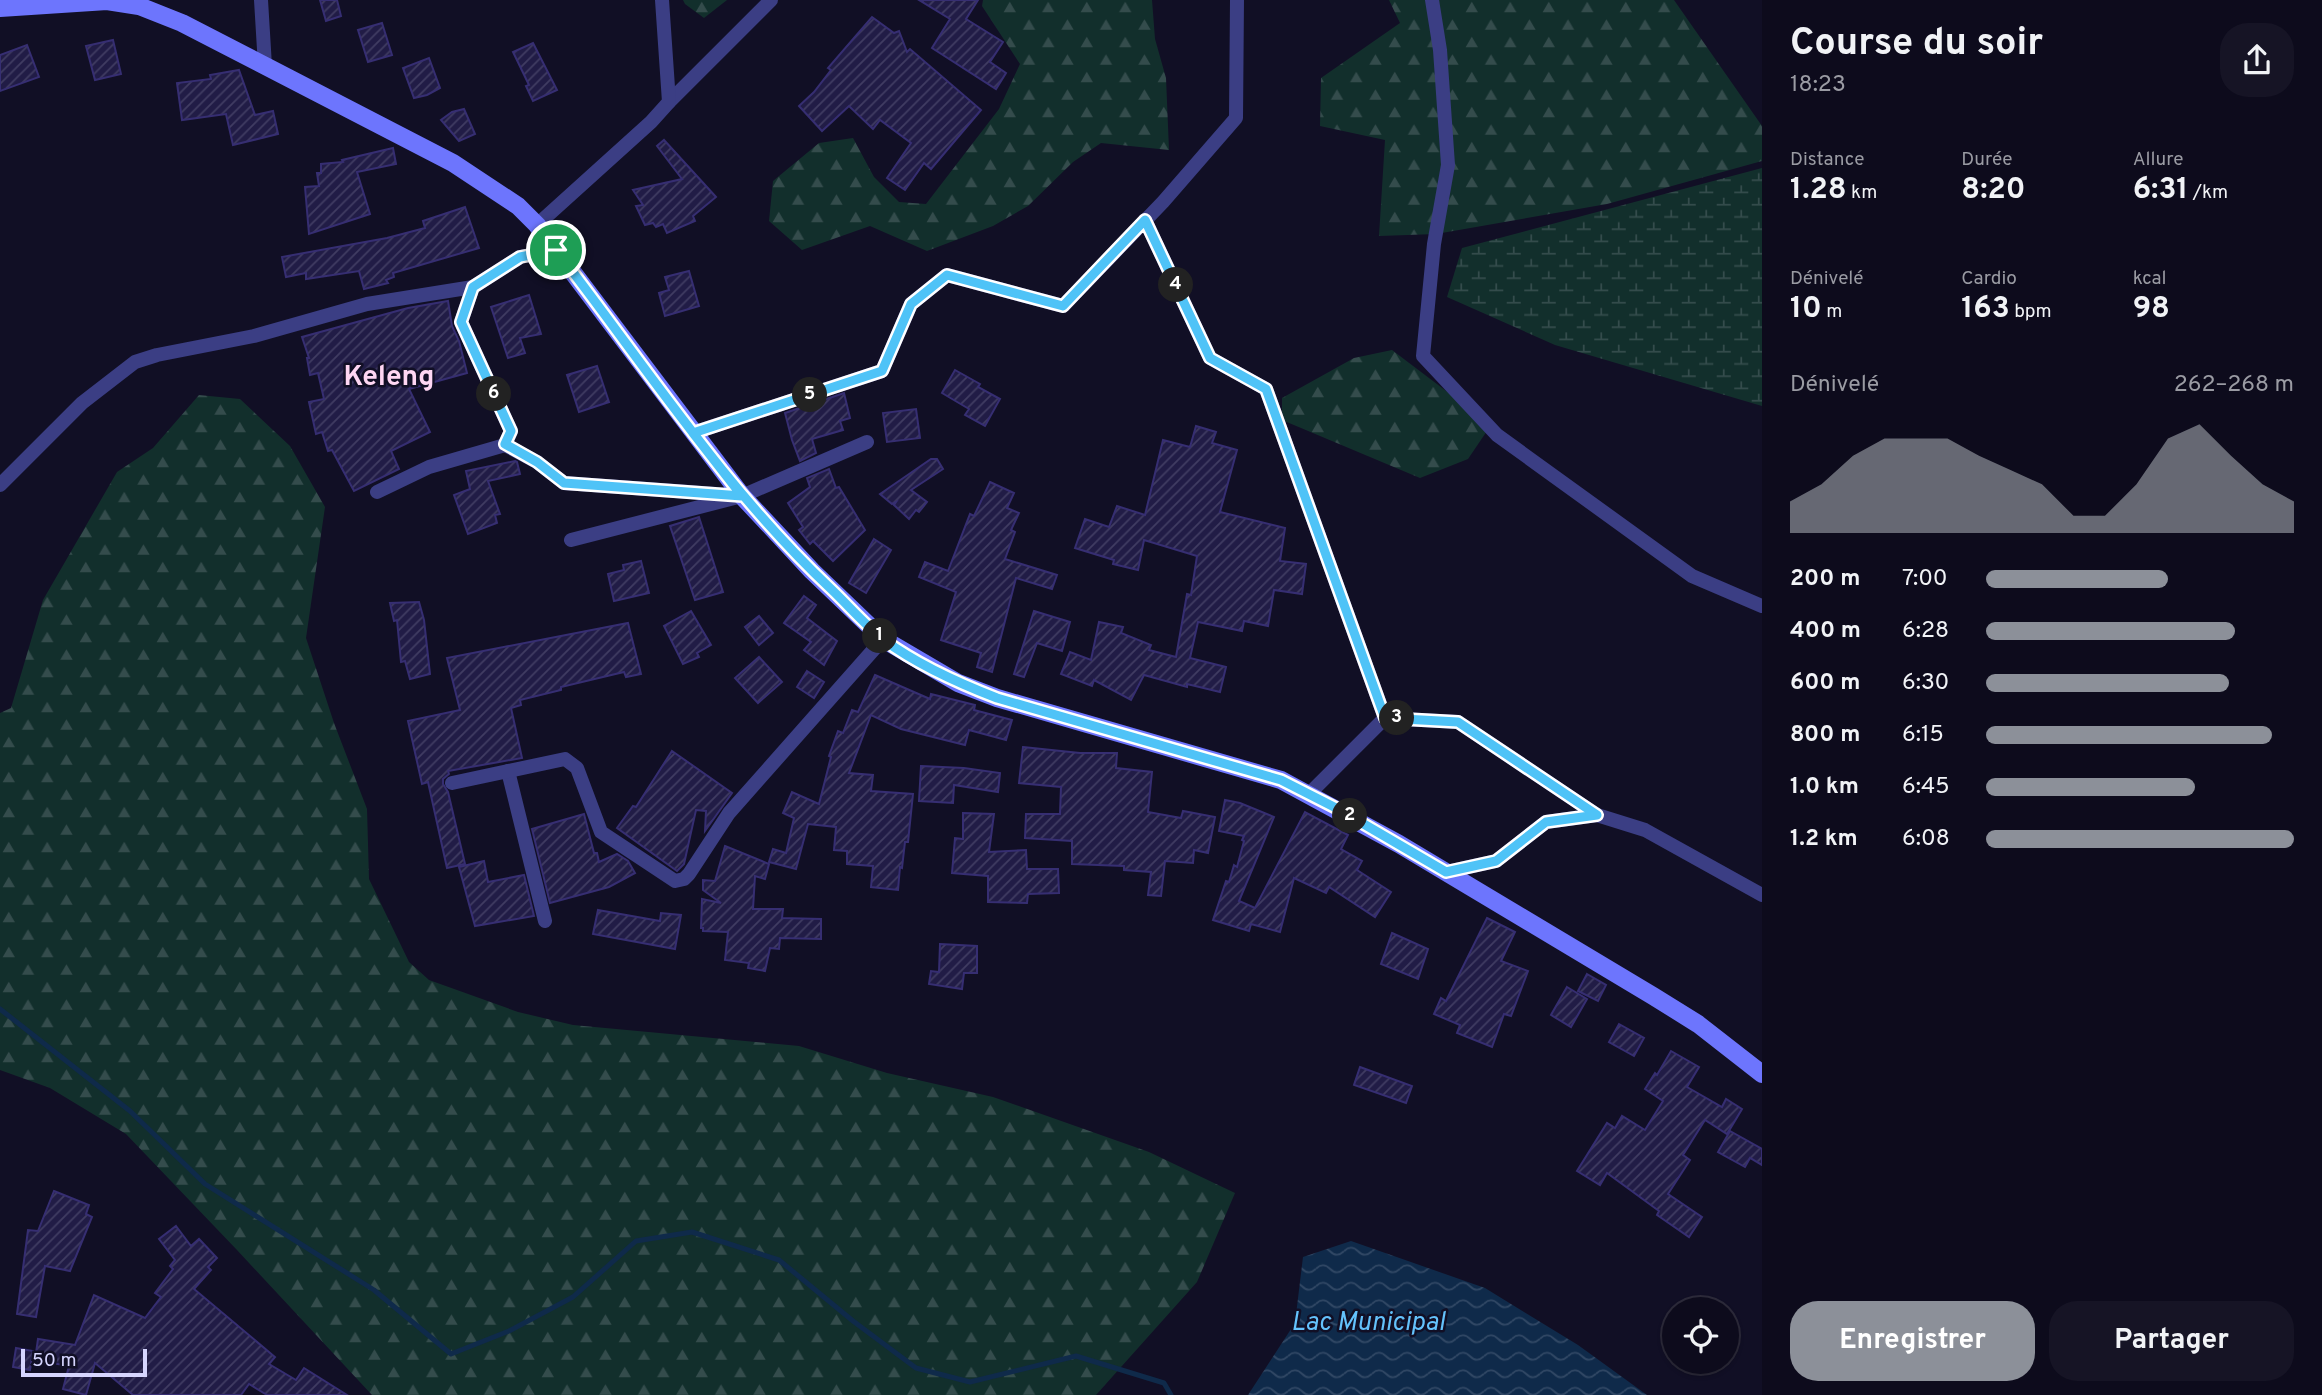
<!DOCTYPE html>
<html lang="fr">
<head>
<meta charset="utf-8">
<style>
	:root { --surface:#0d0b1c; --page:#161425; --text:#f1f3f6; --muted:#9a9ba3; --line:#2d2b3b; --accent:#8c9099 }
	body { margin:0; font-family:Overpass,sans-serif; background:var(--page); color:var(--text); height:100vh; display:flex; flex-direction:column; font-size:26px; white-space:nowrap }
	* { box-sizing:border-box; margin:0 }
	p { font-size:23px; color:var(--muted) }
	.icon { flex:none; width:38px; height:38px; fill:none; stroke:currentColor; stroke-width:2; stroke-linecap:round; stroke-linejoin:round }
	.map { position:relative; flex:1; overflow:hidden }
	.side { display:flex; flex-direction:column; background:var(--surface); width:560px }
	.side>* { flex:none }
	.tools { position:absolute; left:1662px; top:1297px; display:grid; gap:14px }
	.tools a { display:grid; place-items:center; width:77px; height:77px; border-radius:50%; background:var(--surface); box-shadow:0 2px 5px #0004,0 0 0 2px var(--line); font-size:35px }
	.scale { position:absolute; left:21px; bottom:18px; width:126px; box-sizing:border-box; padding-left:7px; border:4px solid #d6d5fe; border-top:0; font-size:19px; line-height:24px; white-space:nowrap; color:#d6d5fe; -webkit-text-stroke:5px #110f25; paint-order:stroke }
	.pin { position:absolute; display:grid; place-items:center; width:60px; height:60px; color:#fff; margin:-30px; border:4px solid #fff; border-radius:50%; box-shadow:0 2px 7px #0007 }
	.km { position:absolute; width:35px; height:35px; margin:-18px; border-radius:50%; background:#222; color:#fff; font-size:19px; line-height:35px; text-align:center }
	.round { display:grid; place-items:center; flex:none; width:74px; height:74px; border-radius:28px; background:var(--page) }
	.head { display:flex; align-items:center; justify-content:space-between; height:119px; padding:0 28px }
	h1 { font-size:38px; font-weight:700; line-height:52px }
	.stats { display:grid; grid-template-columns:repeat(3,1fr); gap:10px; height:119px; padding:7px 28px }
	.stats div { display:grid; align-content:center }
	.stats b { font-size:30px; font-weight:700 }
	.stats small { font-size:19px; font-weight:400 }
	.stats p { font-size:19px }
	.chart { height:196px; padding:14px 28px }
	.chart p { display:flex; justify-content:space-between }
	.chart svg { width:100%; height:126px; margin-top:7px; fill:var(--accent); opacity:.7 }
	.cta { display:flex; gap:14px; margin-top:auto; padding:14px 28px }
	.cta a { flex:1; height:80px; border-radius:28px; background:var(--accent); color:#fff; font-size:28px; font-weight:700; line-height:80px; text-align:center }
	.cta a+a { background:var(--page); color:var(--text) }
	ul { padding:0 28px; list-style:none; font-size:23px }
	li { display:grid; grid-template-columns:112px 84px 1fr; align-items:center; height:52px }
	li i { height:18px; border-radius:9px; background:var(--accent) }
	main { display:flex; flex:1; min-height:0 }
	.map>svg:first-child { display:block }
</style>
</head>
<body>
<main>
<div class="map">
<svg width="1762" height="1395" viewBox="0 0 1762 1395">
	<defs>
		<pattern id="forest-firs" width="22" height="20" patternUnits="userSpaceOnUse" patternTransform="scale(1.75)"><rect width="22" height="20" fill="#122f2c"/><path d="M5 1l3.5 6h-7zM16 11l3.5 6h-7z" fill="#344c4c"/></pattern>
		<pattern id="wetland-marsh" width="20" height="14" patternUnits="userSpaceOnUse" patternTransform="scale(1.75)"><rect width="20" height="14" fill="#122f2c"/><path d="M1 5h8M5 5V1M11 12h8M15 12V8" fill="none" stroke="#344c4c"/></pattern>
		<pattern id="water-waves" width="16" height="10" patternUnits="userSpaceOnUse" patternTransform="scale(1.75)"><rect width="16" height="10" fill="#0f2a4a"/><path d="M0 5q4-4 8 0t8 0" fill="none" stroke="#314865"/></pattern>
		<pattern id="building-hatch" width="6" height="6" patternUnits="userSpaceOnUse" patternTransform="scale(1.75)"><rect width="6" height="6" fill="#211c46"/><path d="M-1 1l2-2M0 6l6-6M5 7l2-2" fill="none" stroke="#403c62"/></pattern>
	</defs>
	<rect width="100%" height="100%" fill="#110f25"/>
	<g fill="url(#forest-firs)">
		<polygon points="683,0 727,0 704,18 685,4"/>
		<polygon points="983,0 1152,0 1155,39 1166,78 1169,150 1101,143 1073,162 1028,206 993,226 927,251 870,226 802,250 769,221 773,181 819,143 853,138 874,177 899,202 926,204 999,109 1020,64 982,6"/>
		<polygon points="1389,0 1674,0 1762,126 1762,161 1607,204 1436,234 1379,236 1385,140 1320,126 1321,78 1400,23"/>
		<polygon points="1392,350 1491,425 1468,459 1420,478 1282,420 1282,398 1354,358"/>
		<polygon points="199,395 240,399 290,446 325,507 306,638 334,723 367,809 369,879 409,962 429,980 518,1012 573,1025 799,1046 887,1073 993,1097 1149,1152 1235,1193 1197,1282 1096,1395 372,1395 237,1250 126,1134 50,1088 0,1070 0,713 11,708 43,600 117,472 153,448"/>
	</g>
	<polygon fill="url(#wetland-marsh)" points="1762,168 1762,406 1555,345 1447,297 1462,248"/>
	<polygon fill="url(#water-waves)" points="1351,1241 1485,1288 1578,1345 1647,1395 1248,1395 1295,1323 1303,1257"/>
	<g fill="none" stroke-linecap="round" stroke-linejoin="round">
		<polyline stroke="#0f2a4a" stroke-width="5" points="0,1009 130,1111 205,1184 374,1290 451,1354 509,1331 573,1297 636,1241 692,1232 779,1260 853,1321 916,1368 970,1382 1076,1356 1164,1383 1171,1395"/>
	</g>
	<g fill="url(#building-hatch)" stroke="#362e72" stroke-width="2">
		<polygon points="320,0 337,0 341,16 326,21"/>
		<polygon points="919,0 978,0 966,19 1003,42 990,62 1006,73 996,89 932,48 950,19"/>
		<polygon points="872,17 894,33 899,31 907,52 910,49 981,110 931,169 924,163 905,190 887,178 911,143 880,120 873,129 849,106 822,131 799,106 814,92 831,70 828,68"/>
		<polygon points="382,23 392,55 368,62 358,30"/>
		<polygon points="113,40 121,74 95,80 86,46"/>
		<polygon points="533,43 557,90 533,101 526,86 529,85 513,52"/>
		<polygon points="27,45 39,77 0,91 0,55"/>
		<polygon points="429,58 440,88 427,95 414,98 403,68"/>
		<polygon points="239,70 255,115 273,111 278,134 233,145 226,114 182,120 177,83 211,79 210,75"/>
		<polygon points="464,109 475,134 459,141 441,120 452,112"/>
		<polygon points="664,140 716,197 693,216 695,221 667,233 663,224 656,227 653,223 645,225 636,206 643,205 633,190 682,179 657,146"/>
		<polygon points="393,148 396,164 357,172 370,214 309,234 305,187 319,186 317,173 321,173 321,164 343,162 342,160"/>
		<polygon points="465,207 479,248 393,273 394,277 386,280 388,283 364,289 359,271 306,279 306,273 286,277 282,257 387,238 425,228 423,221"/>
		<polygon points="689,271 699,306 665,316 659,293 669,290 665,277"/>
		<polygon points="529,295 541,334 520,338 525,353 508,358 491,307"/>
		<polygon points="448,301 452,326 459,341 467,373 409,389 430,432 391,451 399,469 354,491 332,450 328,451 322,432 316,434 309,402 324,399 318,373 310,375 307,358 309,358 302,337 408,308"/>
		<polygon points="597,366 609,402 579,412 567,375"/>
		<polygon points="955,370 980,384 978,387 1000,399 985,426 965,415 969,409 942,393"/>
		<polygon points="844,393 850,418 840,421 843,430 812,439 816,453 800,461 792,440 785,413"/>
		<polygon points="916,409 920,438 887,442 883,413"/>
		<polygon points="1196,426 1216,432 1212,443 1237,450 1220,512 1285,528 1280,561 1306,564 1302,594 1274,590 1268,626 1244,621 1242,631 1198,622 1190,658 1226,667 1220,692 1187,684 1187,687 1144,675 1131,700 1094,680 1092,686 1061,674 1070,652 1091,660 1099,622 1123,627 1121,633 1151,645 1149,650 1176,657 1187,594 1191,595 1197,556 1144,540 1138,570 1113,564 1114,560 1075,548 1085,519 1109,527 1117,506 1145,515 1163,440 1190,447"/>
		<polygon points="931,459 937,459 943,469 911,490 927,502 919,512 916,510 909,519 894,505 896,502 892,504 880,494"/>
		<polygon points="515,461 517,462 520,474 488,481 500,514 495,515 497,523 468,534 454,495 470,489 466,471"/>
		<polygon points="829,469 836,488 839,487 865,530 833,561 813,541 810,544 799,530 803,527 788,503 810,487 807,478"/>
		<polygon points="990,482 1014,493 1007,508 1019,513 1011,530 1015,532 1005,559 1057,575 1052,589 1016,578 992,672 977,667 981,653 941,640 956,592 919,577 925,562 948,571 970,514 974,516"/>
		<polygon points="699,517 723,592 695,600 670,526"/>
		<polygon points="874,539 891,550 866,593 849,583"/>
		<polygon points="641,561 649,593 614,601 608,574 624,570 623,565"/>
		<polygon points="804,596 816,605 807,618 837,641 824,665 804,650 811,642 784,623"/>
		<polygon points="419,602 424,620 430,674 410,679 405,661 401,662 397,620 394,621 390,603"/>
		<polygon points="691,611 711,645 697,653 699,657 683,664 664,626"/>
		<polygon points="1034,611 1070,622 1062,651 1037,643 1024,677 1014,674"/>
		<polygon points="759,616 773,633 759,645 745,627"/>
		<polygon points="628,623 641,674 626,677 624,672 561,687 561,690 520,700 521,705 511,708 522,758 448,771 449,774 443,779 443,784 448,792 465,864 447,868 428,782 422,784 408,721 460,710 447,658"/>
		<polygon points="759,657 782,682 758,703 735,678"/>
		<polygon points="807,671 824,682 814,698 797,687"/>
		<polygon points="875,675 930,699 931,694 975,705 974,710 1012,720 1006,740 969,730 965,745 901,729 871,715 849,773 873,775 871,791 913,794 908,842 905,842 902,868 900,867 898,890 871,887 873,866 847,864 847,851 834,850 836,827 808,824 796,869 769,862 773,849 786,853 794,818 783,813 792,792 819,804 831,757 829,756 838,731 843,733 852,710 858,712"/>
		<polygon points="1023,747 1080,753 1117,753 1116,768 1152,772 1148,812 1181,818 1183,811 1215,817 1208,853 1194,850 1193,863 1165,861 1161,896 1148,895 1151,872 1124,870 1124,866 1072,864 1072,841 1025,838 1026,814 1060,814 1061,787 1019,783"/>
		<polygon points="672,751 732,793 705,831 706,811 696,810 684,864 677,871 617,828 633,806 636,807"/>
		<polygon points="921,766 964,768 1000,773 998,792 954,785 953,803 919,801"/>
		<polygon points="1225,800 1240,803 1274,817 1239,901 1255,908 1305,812 1348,835 1341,849 1362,861 1357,870 1391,892 1375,917 1329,887 1326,893 1294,878 1280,932 1251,924 1249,931 1213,920 1226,881 1229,882 1234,865 1237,867 1244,841 1242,840 1244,836 1219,831"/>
		<polygon points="963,813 994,814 989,852 1026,850 1027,869 1058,869 1059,893 1028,894 1027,903 988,902 988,876 952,873 955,838 963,839"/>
		<polygon points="584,814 594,853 597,853 599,862 617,854 628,861 635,873 609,887 550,903 532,829"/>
		<polygon points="725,846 769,864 765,879 755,876 753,909 783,909 782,918 821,919 821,939 780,938 779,949 770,948 765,971 748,968 749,963 725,960 728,932 703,931 703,928 701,928 702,899 721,903 703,890 703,880 715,881"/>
		<polygon points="484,861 488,882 524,875 534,916 475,926 459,867"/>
		<polygon points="598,910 660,921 661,913 681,915 675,949 593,934"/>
		<polygon points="1487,918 1515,932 1501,961 1528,971 1511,1016 1504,1014 1492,1047 1457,1033 1460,1025 1434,1014 1441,998 1446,1001"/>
		<polygon points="1392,933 1428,949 1418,979 1381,964"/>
		<polygon points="940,944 977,946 977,973 964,973 962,989 929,984 931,971 939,972"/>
		<polygon points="1587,974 1606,985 1598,1001 1578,991"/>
		<polygon points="1567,987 1587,999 1571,1027 1551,1015"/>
		<polygon points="1619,1024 1644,1038 1634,1056 1609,1042"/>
		<polygon points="1671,1051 1699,1067 1687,1087 1722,1107 1726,1099 1742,1109 1727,1134 1705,1120 1683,1155 1690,1160 1668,1194 1702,1217 1689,1237 1657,1215 1659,1211 1607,1173 1600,1185 1577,1171 1607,1123 1615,1128 1622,1116 1645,1130 1663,1101 1645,1089 1655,1073 1657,1075"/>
		<polygon points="1360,1067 1412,1086 1406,1103 1354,1085"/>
		<polygon points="1730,1131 1762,1149 1762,1165 1750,1158 1745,1167 1718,1152"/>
		<polygon points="54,1191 89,1205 86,1214 92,1217 70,1271 45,1266 36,1317 17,1314 28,1230 38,1231"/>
		<polygon points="176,1226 191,1246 199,1239 217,1258 208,1267 211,1270 194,1289 275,1357 269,1364 296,1380 304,1368 347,1395 267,1395 249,1384 241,1395 133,1395 95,1363 86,1395 63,1389 69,1366 35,1360 38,1339 75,1345 94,1295 145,1318 161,1297 155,1293 173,1269 170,1266 175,1260 159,1239"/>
		<polygon points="16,1348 33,1351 30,1370 13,1367"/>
	</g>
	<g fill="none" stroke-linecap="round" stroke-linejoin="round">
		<g stroke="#3b3e84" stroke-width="14">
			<polyline points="261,0 265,66"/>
			<polyline points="1432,0 1440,50 1448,165 1434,244 1423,356 1497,435 1692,576 1762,606"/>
			<polyline points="669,102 771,0"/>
			<polyline points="1145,220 1210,358 1266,389 1385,718 1309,794"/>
			<polyline points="537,225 651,122 669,102 662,0"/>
			<polyline points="693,433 882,371 911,304 947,275 1063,306 1163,202 1236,118 1237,0"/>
			<polyline points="505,445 537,462 564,483 730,495"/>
			<polyline points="0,485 82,403 135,362 157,355 254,336 367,304 473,287 520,257 556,250"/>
			<polyline points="377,492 429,467 505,445 511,431 461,322 473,287"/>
			<polyline points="571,540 742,496 867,442"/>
			<polyline points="1385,718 1458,722 1597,815"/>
			<polyline points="508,771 545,921"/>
			<polyline points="452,783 565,759 577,768 601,832 675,881 684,879 689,874 729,813 883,639"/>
			<polyline points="1446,872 1496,861 1546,822 1597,815 1645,830 1762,895"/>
		</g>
		<polyline stroke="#6d75fd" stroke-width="18" points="0,8 107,1 139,6 182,23 453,163 518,206 537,225 742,496 812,571 883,639 958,683 997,698 1281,780 1399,844 1653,996 1698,1024 1762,1074"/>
	</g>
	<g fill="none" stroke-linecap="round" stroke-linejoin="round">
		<defs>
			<path id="route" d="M556,250C645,365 724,488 830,588C848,605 865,625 884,640C918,665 958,683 997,698L1281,780L1338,809L1446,872L1496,861L1546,822L1597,815L1458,722L1385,718L1266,389L1210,358L1145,220L1063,306L947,275L911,304L882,371L693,433L742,496L564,483L537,462L505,444L511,431L461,322L473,287L520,257L556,250"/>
		</defs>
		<use href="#route" stroke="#fff" stroke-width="14"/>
		<use href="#route" stroke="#4fc3f7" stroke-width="9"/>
	</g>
	<g text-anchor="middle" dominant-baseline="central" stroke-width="5" stroke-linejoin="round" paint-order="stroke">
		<g font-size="26" font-style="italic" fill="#64c2fc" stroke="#110f25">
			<text x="1368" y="1323">Lac Municipal</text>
		</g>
		<g font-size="28" font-weight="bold" fill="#fed6f3" stroke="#110f25">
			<text x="389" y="378">Keleng</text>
		</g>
	</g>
</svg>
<div class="tools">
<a><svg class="icon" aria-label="locate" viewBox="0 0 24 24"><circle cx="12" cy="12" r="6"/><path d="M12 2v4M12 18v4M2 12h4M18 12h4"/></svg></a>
</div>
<div class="scale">50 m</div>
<div class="pin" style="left:556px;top:250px;background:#1e9e55"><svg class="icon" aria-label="arrive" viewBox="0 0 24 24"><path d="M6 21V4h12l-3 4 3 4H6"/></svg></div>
<b class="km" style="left:880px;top:636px">1</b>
<b class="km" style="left:1350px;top:816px">2</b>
<b class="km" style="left:1397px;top:718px">3</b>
<b class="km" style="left:1176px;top:285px">4</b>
<b class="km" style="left:810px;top:395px">5</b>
<b class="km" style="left:494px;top:394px">6</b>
</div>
<section class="side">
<div class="head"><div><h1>Course du soir</h1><p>18:23</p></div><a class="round"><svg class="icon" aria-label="share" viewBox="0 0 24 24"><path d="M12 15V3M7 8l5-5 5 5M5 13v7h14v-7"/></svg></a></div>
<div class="stats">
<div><p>Distance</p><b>1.28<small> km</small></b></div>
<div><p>Durée</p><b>8:20</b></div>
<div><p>Allure</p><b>6:31<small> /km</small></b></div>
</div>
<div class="stats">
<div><p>Dénivelé</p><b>10<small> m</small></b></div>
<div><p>Cardio</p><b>163<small> bpm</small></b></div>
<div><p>kcal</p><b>98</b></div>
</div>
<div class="chart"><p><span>Dénivelé</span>262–268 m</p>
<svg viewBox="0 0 160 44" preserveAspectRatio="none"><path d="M0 44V33L10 27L20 17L30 11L40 11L50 11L60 17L70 22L80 27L90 38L100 38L110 27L120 11L130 6L140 17L150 27L160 33V44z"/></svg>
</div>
<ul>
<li><b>200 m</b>7:00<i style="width:59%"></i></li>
<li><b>400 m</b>6:28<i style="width:81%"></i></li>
<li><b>600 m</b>6:30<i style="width:79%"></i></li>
<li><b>800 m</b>6:15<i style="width:93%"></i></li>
<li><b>1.0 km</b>6:45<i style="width:68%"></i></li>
<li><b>1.2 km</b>6:08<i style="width:100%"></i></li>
</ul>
<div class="cta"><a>Enregistrer</a><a>Partager</a></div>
</section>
</main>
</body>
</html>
